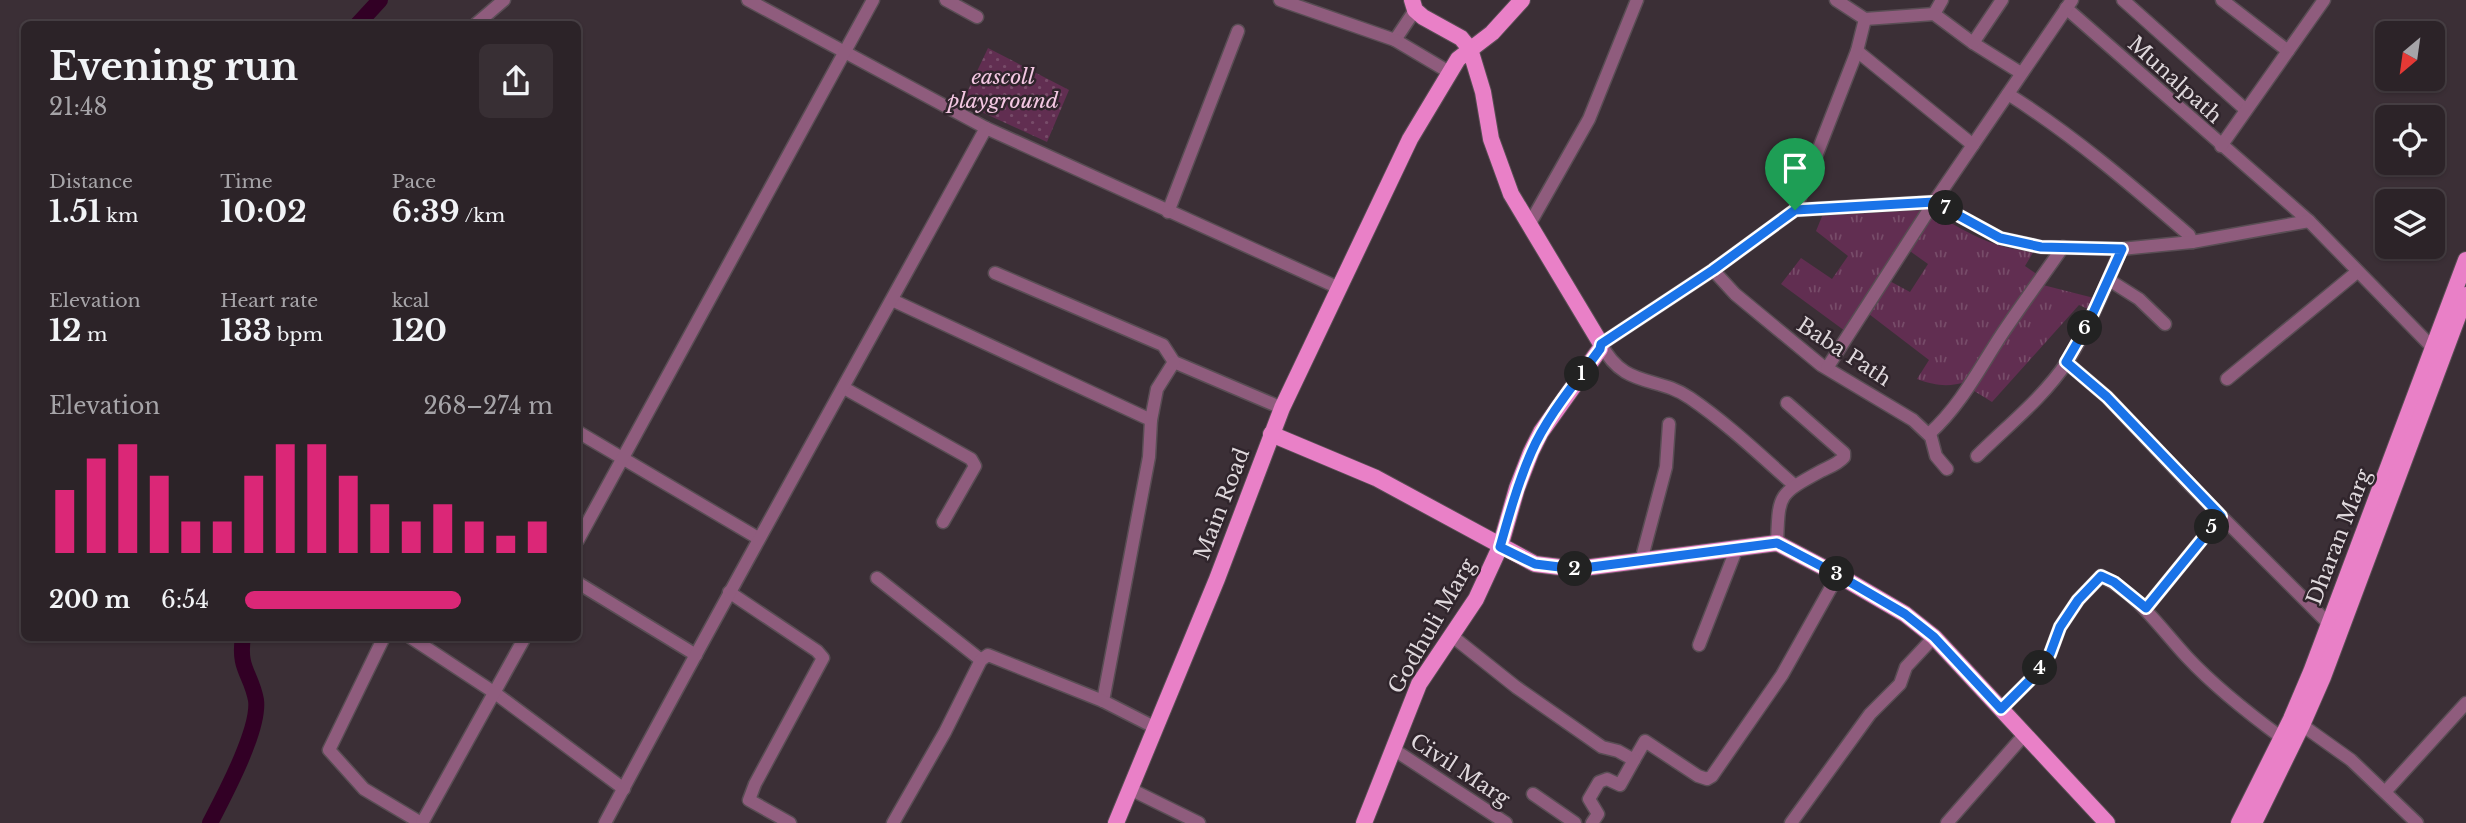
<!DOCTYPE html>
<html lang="en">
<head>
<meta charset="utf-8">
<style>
	:root { --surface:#2c2328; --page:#382f34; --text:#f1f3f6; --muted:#a6a4a8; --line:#484045; --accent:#db2777 }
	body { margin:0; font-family:"Libre Baskerville",serif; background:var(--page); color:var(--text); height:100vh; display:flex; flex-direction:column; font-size:26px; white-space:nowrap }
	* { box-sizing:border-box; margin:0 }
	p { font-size:23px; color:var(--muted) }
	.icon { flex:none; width:38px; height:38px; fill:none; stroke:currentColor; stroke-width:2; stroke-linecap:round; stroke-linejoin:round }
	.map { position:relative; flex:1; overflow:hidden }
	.side { position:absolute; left:21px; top:21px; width:560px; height:620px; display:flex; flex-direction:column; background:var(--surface); border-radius:10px; box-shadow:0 2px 5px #0004,0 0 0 2px var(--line) }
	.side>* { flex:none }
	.needle { width:46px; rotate:209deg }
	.controls { position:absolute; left:2375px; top:21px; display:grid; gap:14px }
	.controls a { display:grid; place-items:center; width:70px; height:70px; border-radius:10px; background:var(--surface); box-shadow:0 2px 5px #0004,0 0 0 2px var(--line); font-size:35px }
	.pin { position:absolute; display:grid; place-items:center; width:60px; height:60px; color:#fff; margin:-72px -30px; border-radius:50% 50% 50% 0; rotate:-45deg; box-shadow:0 0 7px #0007 }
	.pin .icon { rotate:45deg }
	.km { position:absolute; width:35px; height:35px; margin:-18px; border-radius:50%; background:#222; color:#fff; font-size:19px; line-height:35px; text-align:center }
	.round { display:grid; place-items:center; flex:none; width:74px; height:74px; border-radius:10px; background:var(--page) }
	.head { display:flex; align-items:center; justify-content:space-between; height:119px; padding:0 28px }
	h1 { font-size:38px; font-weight:700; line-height:52px }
	.stats { display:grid; grid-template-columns:repeat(3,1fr); gap:10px; height:119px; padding:7px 28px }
	.stats div { display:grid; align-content:center }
	.stats b { font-size:30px; font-weight:700 }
	.stats small { font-size:19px; font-weight:400 }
	.stats p { font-size:19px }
	.chart { height:196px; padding:14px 28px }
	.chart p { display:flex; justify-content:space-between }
	.chart svg { width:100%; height:126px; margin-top:7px; stroke:var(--accent); stroke-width:6 }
	ul { padding:0 28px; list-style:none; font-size:23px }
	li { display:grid; grid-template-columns:112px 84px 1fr; align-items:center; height:52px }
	li i { height:18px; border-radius:9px; background:var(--accent) }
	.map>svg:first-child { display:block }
</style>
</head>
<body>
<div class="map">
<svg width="2466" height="823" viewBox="0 0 2466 823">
	<defs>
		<pattern id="grass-tufts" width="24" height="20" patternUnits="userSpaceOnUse" patternTransform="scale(1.75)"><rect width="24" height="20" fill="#612e51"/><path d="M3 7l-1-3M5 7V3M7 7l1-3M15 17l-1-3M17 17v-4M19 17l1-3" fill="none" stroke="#774c69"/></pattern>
		<pattern id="park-dots" width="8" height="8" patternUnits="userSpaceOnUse" patternTransform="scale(1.75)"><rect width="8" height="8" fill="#612e51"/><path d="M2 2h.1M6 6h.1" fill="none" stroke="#774c69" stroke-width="1.8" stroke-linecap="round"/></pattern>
	</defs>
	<rect width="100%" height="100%" fill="#3b2f36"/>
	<g fill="url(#grass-tufts)">
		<polygon points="1925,209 1845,331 1781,284 1801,258 1832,279 1848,256 1816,231 1823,214"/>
		<path d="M1934,213C1966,232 1995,250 2034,251L2025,266L2038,275L1967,382C1948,387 1936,386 1917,379L1929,360L1865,311L1886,279L1910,292L1928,264L1907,249Z"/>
		<polygon points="2043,285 2094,298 2090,310 2079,305 1992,402 1971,389"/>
	</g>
	<polygon fill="url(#park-dots)" points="988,48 1069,90 1047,142 962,103"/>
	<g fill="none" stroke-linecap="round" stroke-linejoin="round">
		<g stroke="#320025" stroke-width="16">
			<polyline points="358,24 380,0"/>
			<path d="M210,823C224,796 260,729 256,700C251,673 238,669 243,637"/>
		</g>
		<defs>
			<g id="minor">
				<polyline points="748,0 986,128 1339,288"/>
				<polyline points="946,0 977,17"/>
				<polyline points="1280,0 1395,40 1415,10"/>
				<polyline points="2123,0 2246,110"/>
				<polyline points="2222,0 2288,51"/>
				<polyline points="2066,8 2309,221 2432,347 2439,350"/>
				<polyline points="1934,14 1942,0"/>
				<polyline points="1865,19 1934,14 1973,43 2021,73"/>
				<polyline points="476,24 504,0"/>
				<polyline points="1395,40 1449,72"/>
				<polyline points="1973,43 2002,0"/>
				<polyline points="1857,51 1973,145"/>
				<path d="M2008,94C2073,135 2131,185 2189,235L2192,242"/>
				<polyline points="2221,146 2324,0"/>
				<polyline points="1795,210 1934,202 2000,238 2041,247 2121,249 2192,242 2309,221"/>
				<polyline points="1168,212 1238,31"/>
				<polyline points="1529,225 1589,119 1637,0"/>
				<polyline points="1713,270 1735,294 1821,365 1913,420 1931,437 1936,456 1947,469"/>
				<polyline points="995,273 1163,345 1174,362 1282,408"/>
				<polyline points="2109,280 2139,299 2165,324"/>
				<polyline points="892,300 1151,420"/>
				<polyline points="2066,362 2107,397 2192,487 2329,624"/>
				<polyline points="1827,368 1934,202 2072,0"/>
				<polyline points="2227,379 2357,272"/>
				<polyline points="844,388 971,459 975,466 943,522"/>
				<polyline points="578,432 758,538"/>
				<path d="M1929,434C1960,406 1978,371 2000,337C2020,307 2042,277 2063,247"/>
				<path d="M1977,456C2007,426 2043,398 2067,362C2089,327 2106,287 2121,249"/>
				<path d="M1794,485C1760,455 1728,424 1690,398C1657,375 1624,389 1601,344L1713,270L1795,210L1857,51L1865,19L1836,0"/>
				<polyline points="578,540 873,0"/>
				<path d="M1777,543C1779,494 1777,495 1821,471C1829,467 1838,464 1844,457V453L1787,403"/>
				<polyline points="1641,561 1666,467 1669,424"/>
				<polyline points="877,578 981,660"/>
				<polyline points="578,583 696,655"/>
				<polyline points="729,592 817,651 823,658 755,784 749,800 790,823"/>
				<polyline points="2146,608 2221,516"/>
				<polyline points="1452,636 1516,687 1602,747 1618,751 1634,760 1645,741 1698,776 1707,779 1712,776 1782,675 1838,575"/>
				<polyline points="384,637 329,750 364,789 421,823"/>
				<polyline points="410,637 495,693 624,789"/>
				<polyline points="1699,645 1736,550"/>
				<polyline points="1103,701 1149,457 1151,420 1157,389 1174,362"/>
				<path d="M2001,709L2036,674L2050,654L2060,627L2078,600L2101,576C2138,594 2160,628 2187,657C2216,688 2248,713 2282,738"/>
				<polyline points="2302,725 2351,760 2417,823"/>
				<polyline points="1393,749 1506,823"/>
				<polyline points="1130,789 1199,823"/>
				<polyline points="2385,792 2466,703"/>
				<polyline points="1533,794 1575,823"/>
				<polyline points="422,823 525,637"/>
				<path d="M605,823C729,590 859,360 986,128"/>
				<polyline points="893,823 945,732 981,660 988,655 1103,701 1156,728"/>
				<polyline points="1592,823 1598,814 1589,799 1599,782 1607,779 1620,785 1634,760"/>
				<polyline points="1791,823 1870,714 1900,684 1906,667 1934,637"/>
				<polyline points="1947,823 2025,734"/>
			</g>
			<g id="major">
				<polyline points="1271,434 1376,478 1535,564 1576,569 1777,543 1838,575 1905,614 1934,637 2107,823"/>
				<polyline points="1116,823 1217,579 1282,408 1410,139 1458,59 1492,33 1522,0"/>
				<polyline points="1364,823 1419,684 1476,599 1500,547 1517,488 1531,452 1541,432 1600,349 1601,344 1511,194 1491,139 1483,92 1470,49 1461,38 1423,17 1415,10 1412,0"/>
				<polyline points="2239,823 2291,719 2311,672 2466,260"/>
				<polyline points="2254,823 2302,725 2323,677 2466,295"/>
			</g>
		</defs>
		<use href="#minor" stroke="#594d54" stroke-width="15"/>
		<use href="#major" stroke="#594d54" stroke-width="18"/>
		<use href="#minor" stroke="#8f5c7d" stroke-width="12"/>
		<use href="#major" stroke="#e980c7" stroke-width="16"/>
	</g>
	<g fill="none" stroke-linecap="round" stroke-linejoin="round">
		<defs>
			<path id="route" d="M1934,202L2000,238L2041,247L2122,249L2088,324L2066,362L2107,397L2221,516L2146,608L2114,582L2101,576L2078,600L2060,627L2050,654L2036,674L2001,709L1934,637L1905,614L1838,575L1777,543L1576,569L1535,564L1500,547C1509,515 1518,483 1531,453C1547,416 1576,382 1600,349L1601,344L1713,270L1795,210Z"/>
		</defs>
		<use href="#route" stroke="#fff" stroke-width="14"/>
		<use href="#route" stroke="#1a73e8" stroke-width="9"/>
	</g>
	<g text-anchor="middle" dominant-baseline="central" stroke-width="5" stroke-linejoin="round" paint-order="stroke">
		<g font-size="21" font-style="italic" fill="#f3c7e2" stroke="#30252c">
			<text x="1003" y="77">eascoll<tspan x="1003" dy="24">playground</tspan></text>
		</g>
		<g font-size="21" fill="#dfd8dc" stroke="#30252c">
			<text transform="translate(2175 80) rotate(42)">Munalpath</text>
			<text transform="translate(1844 352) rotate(33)">Baba Path</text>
			<text transform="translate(1222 504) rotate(-69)">Main Road</text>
			<text transform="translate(2339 537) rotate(-69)">Dharan Marg</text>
			<text transform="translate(1432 626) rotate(-60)">Godhuli Marg</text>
			<text transform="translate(1460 770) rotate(33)">Civil Marg</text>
		</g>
	</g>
</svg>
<div class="controls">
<a><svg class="needle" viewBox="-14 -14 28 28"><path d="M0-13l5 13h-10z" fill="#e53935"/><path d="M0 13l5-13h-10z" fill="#a6a4a8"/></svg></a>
<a><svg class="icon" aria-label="locate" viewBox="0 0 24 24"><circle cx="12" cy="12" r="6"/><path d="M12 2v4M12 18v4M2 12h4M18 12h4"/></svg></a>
<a><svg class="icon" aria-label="layers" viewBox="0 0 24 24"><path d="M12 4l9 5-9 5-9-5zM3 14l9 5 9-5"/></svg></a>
</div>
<div class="pin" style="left:1795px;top:210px;background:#1e9e55"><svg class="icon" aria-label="arrive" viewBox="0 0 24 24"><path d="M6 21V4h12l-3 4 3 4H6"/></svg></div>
<b class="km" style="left:1582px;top:374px">1</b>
<b class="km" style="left:1575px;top:569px">2</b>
<b class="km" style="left:1837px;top:574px">3</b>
<b class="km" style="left:2040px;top:668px">4</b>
<b class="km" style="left:2212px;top:527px">5</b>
<b class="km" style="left:2085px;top:328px">6</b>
<b class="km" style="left:1946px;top:208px">7</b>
<section class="side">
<div class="head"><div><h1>Evening run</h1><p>21:48</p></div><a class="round"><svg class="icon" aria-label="share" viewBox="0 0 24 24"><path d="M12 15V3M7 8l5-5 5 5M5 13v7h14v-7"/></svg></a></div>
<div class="stats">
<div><p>Distance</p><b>1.51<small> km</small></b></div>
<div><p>Time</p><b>10:02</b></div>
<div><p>Pace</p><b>6:39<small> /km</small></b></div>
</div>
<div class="stats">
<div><p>Elevation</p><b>12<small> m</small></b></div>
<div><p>Heart rate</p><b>133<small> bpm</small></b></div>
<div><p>kcal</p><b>120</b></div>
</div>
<div class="chart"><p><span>Elevation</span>268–274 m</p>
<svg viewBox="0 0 160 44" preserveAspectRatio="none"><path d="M5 44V22M15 44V11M25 44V6M35 44V17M45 44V33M55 44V33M65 44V17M75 44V6M85 44V6M95 44V17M105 44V27M115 44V33M125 44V27M135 44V33M145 44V38M155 44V33"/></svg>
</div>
<ul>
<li><b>200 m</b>6:54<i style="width:70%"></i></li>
</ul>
</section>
</div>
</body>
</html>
